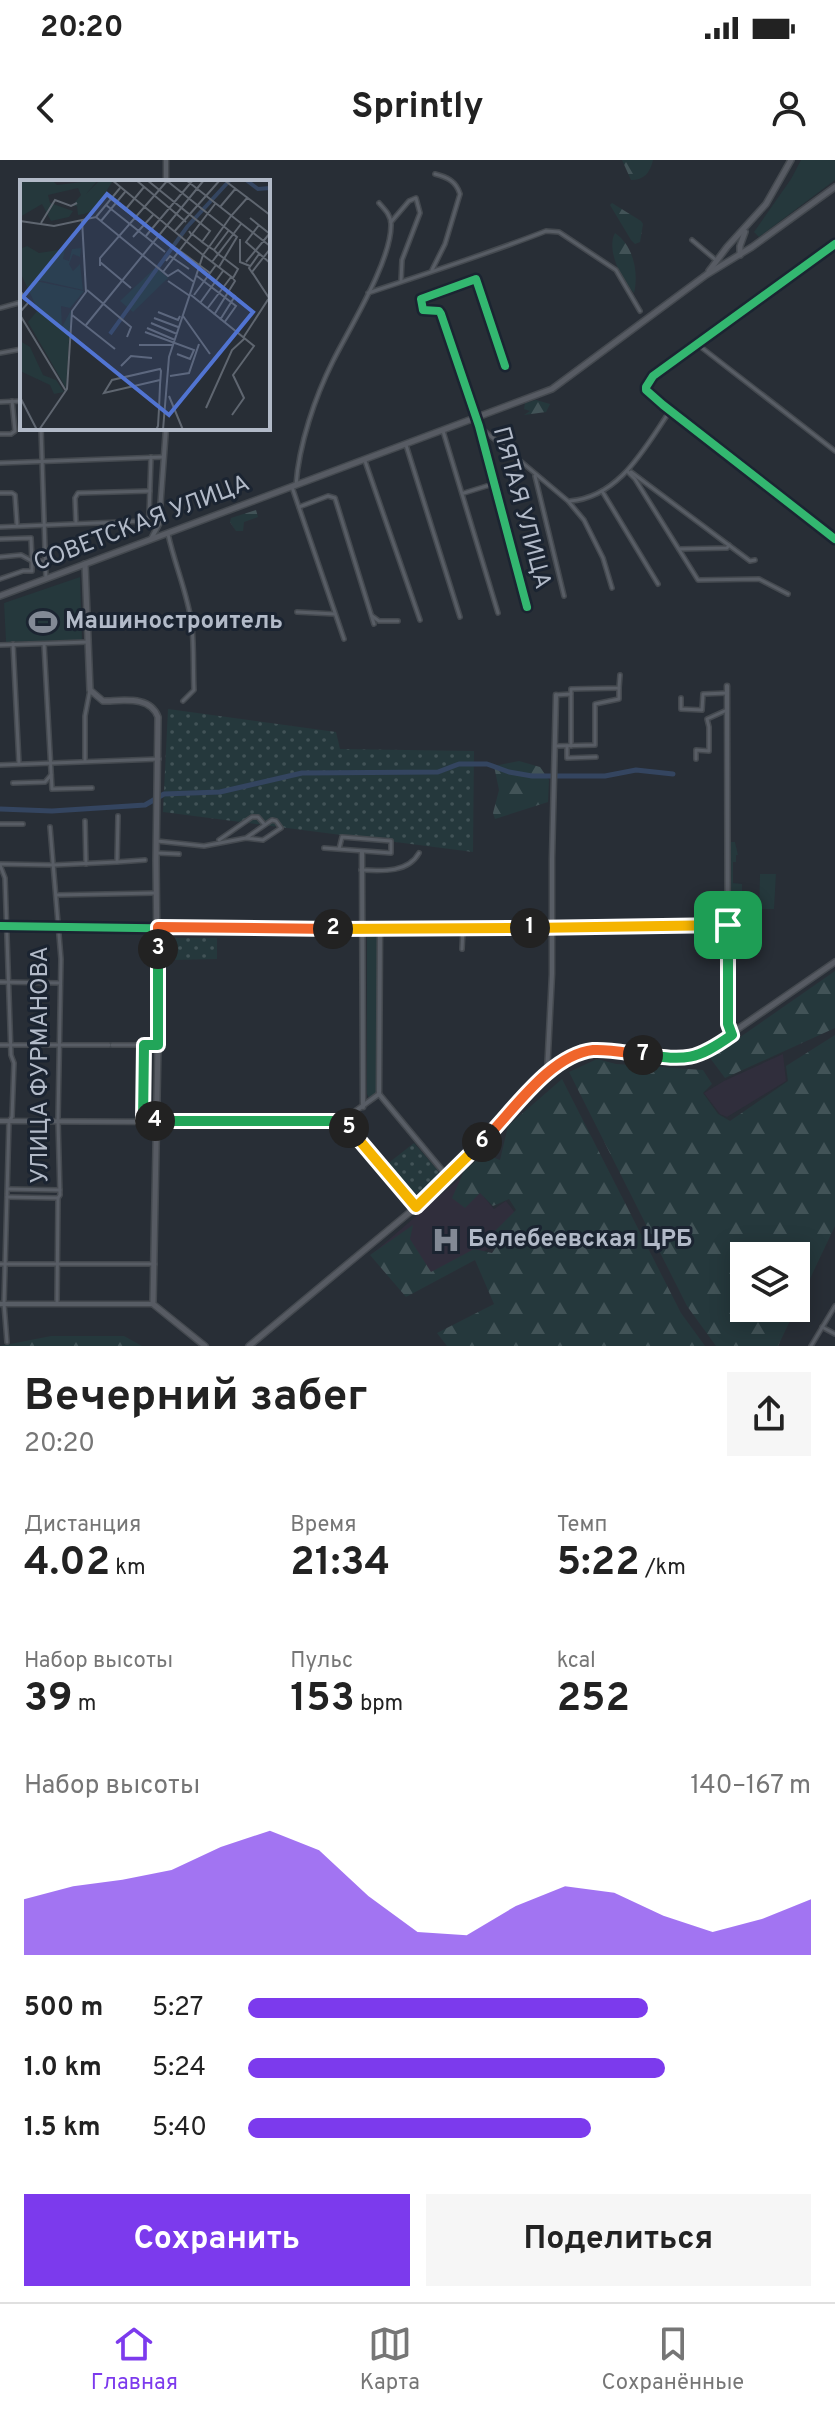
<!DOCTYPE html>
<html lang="ru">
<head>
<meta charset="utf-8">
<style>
	:root { --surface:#fff; --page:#f6f6f6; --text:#222; --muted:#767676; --line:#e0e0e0; --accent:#7c3aed }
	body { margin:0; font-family:Overpass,sans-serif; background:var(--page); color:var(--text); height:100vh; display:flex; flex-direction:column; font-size:30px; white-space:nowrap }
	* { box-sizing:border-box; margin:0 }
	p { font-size:26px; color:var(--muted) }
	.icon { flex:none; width:44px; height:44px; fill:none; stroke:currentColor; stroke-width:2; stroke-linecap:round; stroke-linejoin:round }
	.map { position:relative; height:1186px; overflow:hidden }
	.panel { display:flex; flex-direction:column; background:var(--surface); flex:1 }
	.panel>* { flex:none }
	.controls { position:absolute; left:730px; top:1082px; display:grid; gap:16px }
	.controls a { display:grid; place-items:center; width:80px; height:80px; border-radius:0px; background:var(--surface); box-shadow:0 4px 20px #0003; font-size:40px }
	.pin { position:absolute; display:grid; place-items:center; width:68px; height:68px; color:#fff; margin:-34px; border-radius:16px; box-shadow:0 4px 12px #0006 }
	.km { position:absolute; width:40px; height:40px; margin:-20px; border-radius:50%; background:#222; color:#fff; font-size:22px; line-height:40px; text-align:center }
	.round { display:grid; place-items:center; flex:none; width:84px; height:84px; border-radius:0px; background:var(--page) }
	.overview { display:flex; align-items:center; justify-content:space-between; height:136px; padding:0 24px }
	h1 { font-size:44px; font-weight:700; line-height:60px }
	.metrics { display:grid; grid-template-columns:repeat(3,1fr); gap:12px; height:136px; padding:8px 24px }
	.metrics div { display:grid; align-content:center }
	.metrics b { font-size:40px; font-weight:700 }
	.metrics small { font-size:22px; font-weight:400 }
	.metrics p { font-size:22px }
	.chart { height:224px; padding:16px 24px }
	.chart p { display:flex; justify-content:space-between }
	.chart svg { width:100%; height:144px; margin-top:8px; fill:var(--accent); opacity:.7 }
	.cta { display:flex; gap:16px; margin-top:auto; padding:16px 24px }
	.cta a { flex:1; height:92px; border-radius:0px; background:var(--accent); color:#fff; font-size:32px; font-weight:700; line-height:92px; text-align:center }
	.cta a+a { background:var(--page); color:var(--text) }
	ul { padding:0 24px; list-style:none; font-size:26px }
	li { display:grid; grid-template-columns:128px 96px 1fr; align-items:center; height:60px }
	li i { height:20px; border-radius:10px; background:var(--accent) }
	.status { display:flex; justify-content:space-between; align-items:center; height:56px; padding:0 40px; background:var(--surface); direction:ltr }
	.status svg { height:22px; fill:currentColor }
	header { display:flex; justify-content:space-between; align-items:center; height:104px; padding:0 24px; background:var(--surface); font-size:36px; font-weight:700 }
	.tab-bar { display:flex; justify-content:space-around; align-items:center; height:112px; border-top:2px solid var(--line); background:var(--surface); font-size:22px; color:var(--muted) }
	.tab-bar a { display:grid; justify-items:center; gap:4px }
	.tab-bar .active { color:var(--accent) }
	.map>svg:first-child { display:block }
</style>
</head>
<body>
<div class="status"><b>20:20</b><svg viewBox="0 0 49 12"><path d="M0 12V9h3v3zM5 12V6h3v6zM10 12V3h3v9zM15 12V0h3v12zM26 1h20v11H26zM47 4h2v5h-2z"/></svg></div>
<header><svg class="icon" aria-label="back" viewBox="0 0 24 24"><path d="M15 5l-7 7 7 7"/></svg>Sprintly<svg class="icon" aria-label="person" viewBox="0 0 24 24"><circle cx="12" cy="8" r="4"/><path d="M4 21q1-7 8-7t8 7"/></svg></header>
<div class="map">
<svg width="835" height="1186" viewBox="0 0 835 1186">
	<defs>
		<pattern id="forest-firs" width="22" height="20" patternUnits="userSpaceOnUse" patternTransform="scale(2)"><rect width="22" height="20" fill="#25383c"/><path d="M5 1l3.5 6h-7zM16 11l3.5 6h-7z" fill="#425357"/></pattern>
		<pattern id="park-dots" width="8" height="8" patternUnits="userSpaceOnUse" patternTransform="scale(2)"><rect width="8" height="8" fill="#25383c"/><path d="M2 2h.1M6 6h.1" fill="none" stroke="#425357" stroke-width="1.8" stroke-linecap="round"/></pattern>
	</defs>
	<rect width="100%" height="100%" fill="#282e36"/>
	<g fill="#302e3c">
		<polygon points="783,894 786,921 727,957 720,954 704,933 724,921"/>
		<polygon points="465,1014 494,1049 506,1041 526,1067 406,1136 371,1095"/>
	</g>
	<g fill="#25383c">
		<polygon points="801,0 835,0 835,20 759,77 754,72 791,19"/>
		<polygon points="80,417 82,480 6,482 4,443"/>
		<polygon points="731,682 735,682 738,695 736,695 736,702 733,702 733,723 742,724 742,731 730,731"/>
		<polygon points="760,714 776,714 774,749 759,749"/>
		<polygon points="370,771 377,774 377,934 373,938 369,938 367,934 367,775"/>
	</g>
	<g fill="url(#forest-firs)">
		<path d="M622,0H653C650,13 644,20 631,20Z"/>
		<polygon points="612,43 641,61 643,64 640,82 635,84 631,80 610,45"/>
		<path d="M615,73C633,85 639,112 634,133C621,120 606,89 615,73Z"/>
		<polygon points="536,240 550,244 546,252 524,255 530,251 524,249 525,243"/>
		<polygon points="256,350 258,357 244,362 243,371 236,371 230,362 231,358"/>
		<polygon points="519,601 540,607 549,620 548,642 495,659 493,653 499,630 494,606"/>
		<polygon points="835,811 835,868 725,918 710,898"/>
		<polygon points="835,875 835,1066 796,1148 796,1096 744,1096 744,1148 796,1148 778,1186 716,1186 687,1146 569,912 597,899 616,904 703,910 712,924 703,933 718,954 730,961 788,921 786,906"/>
		<polygon points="562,919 681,1153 705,1186 447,1186 437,1173 494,1144 475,1100 406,1137 370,1095 413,1065 410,1079 431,1112 474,1089 492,1093 503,1077 494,1072 516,1050 509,1039 493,1046 480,1033 465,1048 452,1038 464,1011 484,994 500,1000 508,966"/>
		<polygon points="51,1176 124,1176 142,1186 0,1186"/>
	</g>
	<g fill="url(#park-dots)">
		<polygon points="168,549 336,572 340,589 474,591 473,692 163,652"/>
		<polygon points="171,778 217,778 217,799 172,800"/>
		<polygon points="414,983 441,1014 413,1040 386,1005"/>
	</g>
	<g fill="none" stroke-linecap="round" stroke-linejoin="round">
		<polyline stroke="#344560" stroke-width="5" points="0,649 52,651 145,645 164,634 220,632 302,613 438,612 459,604 487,604 509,612 532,616 605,616 636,610 673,614"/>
		<defs>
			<g id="minor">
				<polyline points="391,62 409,41 416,38 420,53 402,100 401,121"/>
				<polyline points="692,80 717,101"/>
				<polyline points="835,84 653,216 646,227 646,230 663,245 835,379"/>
				<path d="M432,110L445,84L460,34C456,21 447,17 435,14"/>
				<path d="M368,133C428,113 487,94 546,71L559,72L616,110L640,151"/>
				<polyline points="0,148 22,142"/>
				<polyline points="697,184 835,291"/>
				<polyline points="0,193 22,189"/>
				<polyline points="505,206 476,119 421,139 423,150 439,151 441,154 479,266 527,447"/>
				<polyline points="0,242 22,241"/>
				<polyline points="41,268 46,419"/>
				<polyline points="481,268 568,341 584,360 603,398 612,428"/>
				<polyline points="443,271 498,453"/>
				<polyline points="0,274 11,274 15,271 12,241"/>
				<polyline points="406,285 460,457"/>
				<polyline points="365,301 420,460"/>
				<polyline points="0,303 164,297"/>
				<polyline points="627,311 635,319 698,420 759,419 788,434"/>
				<polyline points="631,312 750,401 755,400"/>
				<polyline points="535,316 564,436"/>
				<path d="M296,325C299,284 315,237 333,201C350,167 392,100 391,64C391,55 384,49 379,43"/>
				<polyline points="292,327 344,479"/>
				<polyline points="602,331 658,424"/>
				<polyline points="0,333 12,333 15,335 17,364"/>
				<polyline points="464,333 493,324"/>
				<path d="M570,341C620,337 645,287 670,251"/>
				<polyline points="299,347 328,336 335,338 374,464"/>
				<polyline points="76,363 75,338 78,333 150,331"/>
				<polyline points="0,367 145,361 149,356 151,297"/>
				<path d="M168,374C175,406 188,434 192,466C194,487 193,509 194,530L183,541"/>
				<polyline points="679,389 727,388 729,385"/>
				<polyline points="0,397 21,395 32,401 31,378 0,379"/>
				<polyline points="0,419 23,411 32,411 32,401 46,401"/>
				<polyline points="297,452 335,454"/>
				<polyline points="372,456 379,461 398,461"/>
				<polyline points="13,484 19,604"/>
				<polyline points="44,484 52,629 92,628"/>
				<polyline points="0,485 88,482"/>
				<polyline points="571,534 571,586"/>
				<polyline points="556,535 571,534 571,529 619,528 620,515"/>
				<polyline points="681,538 681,549 702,550 703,534 727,533"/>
				<polyline points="556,586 595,585 595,544 619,539 619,528"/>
				<polyline points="567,586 567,598 596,597"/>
				<polyline points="696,599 696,590 709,591 709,567 707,559 727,550"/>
				<polyline points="85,601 85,556 90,530"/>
				<polyline points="0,605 159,599"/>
				<polyline points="13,623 45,622 51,615"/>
				<polyline points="85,661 86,704"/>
				<polyline points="0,664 23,664"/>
				<polyline points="50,667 61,799 58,960 60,1035 58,1038 57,1143"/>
				<polyline points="219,680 252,657 258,657 264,664"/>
				<polyline points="157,681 204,686 246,678 263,680 281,668 276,661 272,660 246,678"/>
				<polyline points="324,688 391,693 391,681 342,677 339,689"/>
				<polyline points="157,693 179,694"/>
				<polyline points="117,702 145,700"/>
				<polyline points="0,704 54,705 117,702 118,656"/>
				<polyline points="0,705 5,718 11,895 14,903 12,957 9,961 4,1144 7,1182"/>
				<path d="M361,710C382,711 408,713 419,693"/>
				<polyline points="56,735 156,733"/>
				<polyline points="462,789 463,769"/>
				<polyline points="0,822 60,823"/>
				<polyline points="0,885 109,885"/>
				<polyline points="112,885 158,885"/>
				<polyline points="143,961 144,885"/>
				<polyline points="8,1029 60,1030"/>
				<polyline points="7,1037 58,1038"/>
				<polyline points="0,1104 155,1104"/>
				<polyline points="822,1167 835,1174"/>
				<polyline points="811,1186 835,1146"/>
			</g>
			<g id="tertiary">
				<polyline points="166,0 166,22"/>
				<polyline points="151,379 159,364 166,268"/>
				<polyline points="727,526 728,864 732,875"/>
				<polyline points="362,692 363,947"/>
				<polyline points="0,766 273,770 728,765"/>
				<polyline points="547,913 552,814 552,699 556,535"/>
				<polyline points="379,934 380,769"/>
				<polyline points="379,934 447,1016"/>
				<polyline points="0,961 339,963 379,934"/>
				<polyline points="344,961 416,1047"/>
				<polyline points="0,1144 153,1144"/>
			</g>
			<g id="secondary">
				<polyline points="740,95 740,86 745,72"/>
				<polyline points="709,111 727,87 766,44 791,0"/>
				<path d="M85,404L90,530L103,541C122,541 150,535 158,557L156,701L158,885L153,1144L205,1186"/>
				<polyline points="0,436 552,229 706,115 752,87 835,27"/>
				<path d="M249,1186L410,1052L547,913C601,867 643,909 700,895L835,802"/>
			</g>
		</defs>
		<use href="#minor" stroke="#44494f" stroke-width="6"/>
		<use href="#tertiary" stroke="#44494f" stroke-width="7"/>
		<use href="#secondary" stroke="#44494f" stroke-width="8"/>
		<use href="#minor" stroke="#585d65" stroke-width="3"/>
		<use href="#tertiary" stroke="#585d65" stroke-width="4"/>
		<use href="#secondary" stroke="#575b63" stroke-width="5"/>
		<defs>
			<g id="cycleway">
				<polyline points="835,84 653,216 646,227 646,230 663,245 835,379"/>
				<polyline points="505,206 476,119 421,139 423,150 439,151 441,154 479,266 527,447"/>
				<polyline points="0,766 273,770 728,765"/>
			</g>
		</defs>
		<use href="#cycleway" stroke="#1b2431" stroke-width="13"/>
		<use href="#cycleway" stroke="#33b770" stroke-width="8"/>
	</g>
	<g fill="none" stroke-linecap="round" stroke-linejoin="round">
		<defs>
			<polyline id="split-1" points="530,768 728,765"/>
			<polyline id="split-2" points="333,769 530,768"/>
			<polyline id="split-3" points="158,789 158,767 333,769"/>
			<polyline id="split-4" points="155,961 143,961 144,885 158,885 158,789"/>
			<polyline id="split-5" points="155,961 344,961 349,968"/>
			<polyline id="split-6" points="349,968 416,1047 482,982"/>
			<path id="split-7" d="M482,982C512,953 549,895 593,890C609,889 627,893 643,895"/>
			<path id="split-8" d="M643,895C687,900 695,901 732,875L728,864V765"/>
		</defs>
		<use href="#split-1" stroke="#fff" stroke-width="16"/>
		<use href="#split-2" stroke="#fff" stroke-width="16"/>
		<use href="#split-3" stroke="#fff" stroke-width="16"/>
		<use href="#split-4" stroke="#fff" stroke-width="16"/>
		<use href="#split-5" stroke="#fff" stroke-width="16"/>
		<use href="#split-6" stroke="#fff" stroke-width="16"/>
		<use href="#split-7" stroke="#fff" stroke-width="16"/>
		<use href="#split-8" stroke="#fff" stroke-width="16"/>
		<use href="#split-1" stroke="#f5b400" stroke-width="10"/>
		<use href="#split-2" stroke="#f5b400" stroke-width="10"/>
		<use href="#split-3" stroke="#f0652b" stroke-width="10"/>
		<use href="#split-4" stroke="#22a559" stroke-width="10"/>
		<use href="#split-5" stroke="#22a559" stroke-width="10"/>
		<use href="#split-6" stroke="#f5b400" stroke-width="10"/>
		<use href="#split-7" stroke="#f0652b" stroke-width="10"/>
		<use href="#split-8" stroke="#22a559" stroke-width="10"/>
	</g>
	<defs>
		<symbol id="stadium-bare" viewBox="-9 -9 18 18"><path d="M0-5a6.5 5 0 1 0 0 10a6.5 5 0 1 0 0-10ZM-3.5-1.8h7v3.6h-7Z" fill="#828995" stroke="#1b2431" stroke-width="2.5" paint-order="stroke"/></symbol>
		<symbol id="hospital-bare" viewBox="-9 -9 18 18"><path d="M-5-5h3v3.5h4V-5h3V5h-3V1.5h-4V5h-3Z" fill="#828995" stroke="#1b2431" stroke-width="2.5" paint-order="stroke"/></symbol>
	</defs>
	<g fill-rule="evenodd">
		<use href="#stadium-bare" x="23" y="442" width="40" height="40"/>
		<use href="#hospital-bare" x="426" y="1060" width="40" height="40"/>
	</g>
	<g text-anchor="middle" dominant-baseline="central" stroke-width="6" stroke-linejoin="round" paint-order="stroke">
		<g font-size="24" fill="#b2bac8" stroke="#1b2431">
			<text transform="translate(521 348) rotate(75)">ПЯТАЯ УЛИЦА</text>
			<text transform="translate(142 364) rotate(-21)">СОВЕТСКАЯ УЛИЦА</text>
			<text transform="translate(41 905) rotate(-90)">УЛИЦА ФУРМАНОВА</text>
		</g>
		<g font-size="24" font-weight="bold" fill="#b2bac8" stroke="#1b2431" text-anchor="start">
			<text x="65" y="462">Машиностроитель</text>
			<text x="468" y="1080">Белебеевская ЦРБ</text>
		</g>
	</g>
	<g transform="translate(20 20)">
		<rect width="250" height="250" fill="#282e36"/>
		<path d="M1,0H32L37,5L78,0L66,14L80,0L92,2L75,30L64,34L58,35L57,26H52L61,15L58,8L28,15L30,23L53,31L49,37L31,41L22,24L0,37ZM7,66L19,73L45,69L43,79L49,81L52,69L61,68L60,77L53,74L49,84L53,91L60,84L63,110L23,101L11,100L64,111L50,128L41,126L42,147L51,130L46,208L8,142L18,130L0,92V69ZM0,161L10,167L23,195L36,200L44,212L34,214L30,205L0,191Z" fill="#25383c"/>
		<path d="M136,87L148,98L113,132L100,121Z" fill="#25383c"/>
		<path fill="none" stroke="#344560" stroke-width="4" d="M226,0L238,9L250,8M90,154L167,47L210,0"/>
		<path fill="none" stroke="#5f6670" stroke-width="2" d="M92,0L183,75L149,177L143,250M116,0L166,42M127,0L190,51L182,62M146,0L217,57L199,87M166,0L250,66M204,0L250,35M86,15L146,62M86,25L145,72M200,27L216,8M105,30L124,7M76,37L100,8M230,38L250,54M0,41L34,46L76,37L148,96L158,90L174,102M81,41L105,12M21,43L35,20L51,26L57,23M239,45L226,62L250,83M169,51L171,54H172L181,61L182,62L189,67L194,70L198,74L205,79L218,89L213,98L183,75L189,67L204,46L211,36L228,17M154,52L200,0M113,57L133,35M125,57L173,0M220,59V82L230,86M156,68L190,93M194,70L209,50M146,81L150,76L169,89M80,82L111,108M192,82L221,44M226,82L250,53M80,86V78L147,1M143,92L195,24M233,94L229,88L239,74M177,96L216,126L204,143M148,101L170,116M67,110L111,147L107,157M0,111L9,122L0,132M171,115L234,166L213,195L224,218L212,235M174,115L196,85M180,123L203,91M187,129L211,97M138,132L158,140L160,136M0,135L46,211M52,135L95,169M194,135L215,101L212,97M163,136L190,174M134,138L158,147M200,140L215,116L209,112M131,143L157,154M66,145L184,0M127,148L155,160M125,152L174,170L170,179L157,174M223,158L249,118L232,92L250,69M119,165H152M101,186L111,176L132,178M150,196L169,193L179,164M149,216L163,250M0,217L17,250M186,228L212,170L224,159M19,250L47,209L52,131L66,112L62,40M136,250L138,246L139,229L140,205L141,191L140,189L92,200L84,213L140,200"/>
		<path fill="#5174d2" fill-opacity="0.15" stroke="#5174d2" stroke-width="4" d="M87,14L233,132L149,235L3,117Z"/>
		<rect width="250" height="250" fill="none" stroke="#b2bac8" stroke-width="4"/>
	</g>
</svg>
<div class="controls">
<a><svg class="icon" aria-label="layers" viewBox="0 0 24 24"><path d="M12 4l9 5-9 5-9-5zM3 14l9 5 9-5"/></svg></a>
</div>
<div class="pin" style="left:728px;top:765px;background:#1e9e55"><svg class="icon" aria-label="arrive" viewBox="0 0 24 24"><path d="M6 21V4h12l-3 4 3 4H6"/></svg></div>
<b class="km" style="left:530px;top:768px">1</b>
<b class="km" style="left:333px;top:769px">2</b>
<b class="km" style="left:158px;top:789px">3</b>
<b class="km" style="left:155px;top:961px">4</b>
<b class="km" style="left:349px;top:968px">5</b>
<b class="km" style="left:482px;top:982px">6</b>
<b class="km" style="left:643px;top:895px">7</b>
</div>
<section class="panel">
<div class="overview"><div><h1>Вечерний забег</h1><p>20:20</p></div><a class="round"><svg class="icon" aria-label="share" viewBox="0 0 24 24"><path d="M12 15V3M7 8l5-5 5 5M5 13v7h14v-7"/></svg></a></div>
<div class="metrics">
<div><p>Дистанция</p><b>4.02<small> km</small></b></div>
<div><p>Время</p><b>21:34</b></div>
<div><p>Темп</p><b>5:22<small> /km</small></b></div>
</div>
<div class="metrics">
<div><p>Набор высоты</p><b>39<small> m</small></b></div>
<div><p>Пульс</p><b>153<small> bpm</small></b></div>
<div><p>kcal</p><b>252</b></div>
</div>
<div class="chart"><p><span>Набор высоты</span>140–167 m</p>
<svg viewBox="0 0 160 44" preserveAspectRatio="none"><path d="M0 44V27L10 23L20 21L30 18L40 11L50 6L60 12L70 26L80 37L90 38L100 29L110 23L120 25L130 32L140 37L150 33L160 27V44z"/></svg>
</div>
<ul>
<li><b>500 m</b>5:27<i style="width:71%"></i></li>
<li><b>1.0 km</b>5:24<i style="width:74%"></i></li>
<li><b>1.5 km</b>5:40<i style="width:61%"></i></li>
</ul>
<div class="cta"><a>Сохранить</a><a>Поделиться</a></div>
</section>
<nav class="tab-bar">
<a class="active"><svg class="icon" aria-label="home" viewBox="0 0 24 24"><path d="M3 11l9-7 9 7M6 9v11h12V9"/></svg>Главная</a>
<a><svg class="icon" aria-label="map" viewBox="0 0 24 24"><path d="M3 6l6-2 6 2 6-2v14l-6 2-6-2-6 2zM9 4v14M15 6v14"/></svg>Карта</a>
<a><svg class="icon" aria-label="saved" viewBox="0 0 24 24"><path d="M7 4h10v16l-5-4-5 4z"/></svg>Сохранённые</a>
</nav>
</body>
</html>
